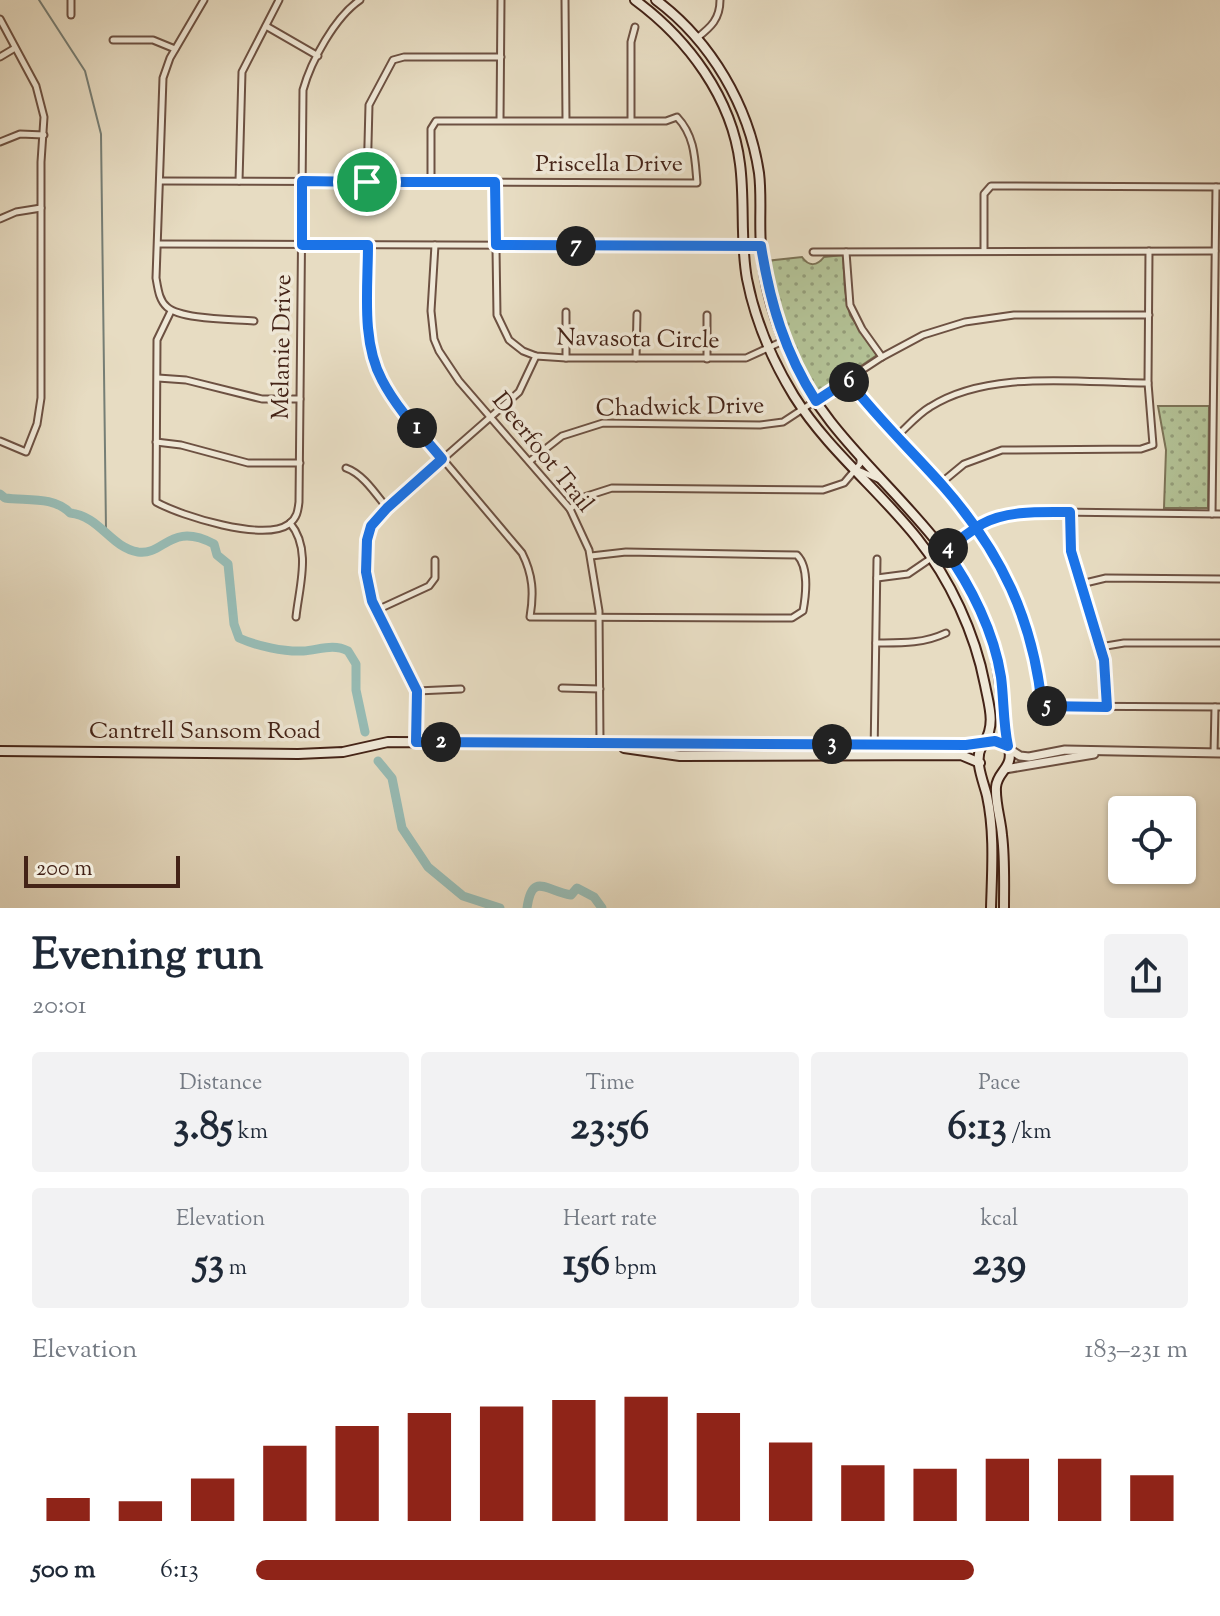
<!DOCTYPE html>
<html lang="en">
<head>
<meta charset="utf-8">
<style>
	:root { --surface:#fff; --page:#f2f2f3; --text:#1f2937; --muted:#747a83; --accent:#8f2418 }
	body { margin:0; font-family:"Sorts Mill Goudy",serif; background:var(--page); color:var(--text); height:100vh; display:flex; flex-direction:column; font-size:30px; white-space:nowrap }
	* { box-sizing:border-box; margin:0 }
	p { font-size:26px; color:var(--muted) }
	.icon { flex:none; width:44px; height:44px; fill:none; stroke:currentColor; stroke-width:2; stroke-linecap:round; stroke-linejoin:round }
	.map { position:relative; height:908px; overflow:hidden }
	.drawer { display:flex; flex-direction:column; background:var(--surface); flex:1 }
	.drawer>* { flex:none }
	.tools { position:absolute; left:1108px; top:796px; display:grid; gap:16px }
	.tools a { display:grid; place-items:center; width:88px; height:88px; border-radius:8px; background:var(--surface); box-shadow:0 2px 6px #0004; font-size:40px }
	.scale { position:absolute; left:24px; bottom:20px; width:156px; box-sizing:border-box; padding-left:8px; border:4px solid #442317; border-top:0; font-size:22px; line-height:28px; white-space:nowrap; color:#442317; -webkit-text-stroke:6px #efe8d7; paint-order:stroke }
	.pin { position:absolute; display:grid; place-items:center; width:68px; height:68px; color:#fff; margin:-34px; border:4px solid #fff; border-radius:50%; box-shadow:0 2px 8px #0007 }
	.km { position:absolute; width:40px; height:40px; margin:-20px; border-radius:50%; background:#222; color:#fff; font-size:22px; line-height:40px; text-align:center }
	.round { display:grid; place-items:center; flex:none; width:84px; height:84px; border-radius:8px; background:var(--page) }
	.head { display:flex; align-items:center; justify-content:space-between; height:136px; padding:0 32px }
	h1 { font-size:44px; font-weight:700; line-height:60px }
	.stats { display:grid; grid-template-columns:repeat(3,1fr); gap:12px; height:136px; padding:8px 32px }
	.stats div { display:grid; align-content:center; border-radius:8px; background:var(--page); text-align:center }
	.stats b { font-size:40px; font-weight:700 }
	.stats small { font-size:22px; font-weight:400 }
	.stats p { font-size:22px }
	.chart { height:224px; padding:16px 32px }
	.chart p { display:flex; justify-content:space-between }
	.chart svg { width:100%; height:144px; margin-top:8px; stroke:var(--accent); stroke-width:6 }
	ul { padding:0 32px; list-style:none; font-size:26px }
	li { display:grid; grid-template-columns:128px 96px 1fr; align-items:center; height:60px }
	li i { height:20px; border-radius:10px; background:var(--accent) }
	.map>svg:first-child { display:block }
</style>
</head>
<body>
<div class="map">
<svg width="1220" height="908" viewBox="0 0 1220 908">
	<defs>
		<pattern id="grass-dots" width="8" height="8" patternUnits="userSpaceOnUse" patternTransform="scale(2)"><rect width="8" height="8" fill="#b3c195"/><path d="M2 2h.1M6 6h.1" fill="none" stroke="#939c79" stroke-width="1.8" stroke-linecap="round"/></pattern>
	</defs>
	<rect width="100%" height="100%" fill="#e7dcc2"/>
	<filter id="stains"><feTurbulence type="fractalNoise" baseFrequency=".0025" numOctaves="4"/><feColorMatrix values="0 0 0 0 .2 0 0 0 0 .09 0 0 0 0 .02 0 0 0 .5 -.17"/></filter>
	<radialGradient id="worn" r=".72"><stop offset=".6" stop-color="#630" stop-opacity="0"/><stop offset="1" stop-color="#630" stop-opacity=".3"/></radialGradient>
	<g fill="url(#grass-dots)" stroke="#7c7256" stroke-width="2">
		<path d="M843,255L845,290L850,315L877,355L818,395C791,352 775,310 766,261L802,257C809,267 817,266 824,257Z"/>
		<polygon points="1158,406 1209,406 1208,508 1164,508 1166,450"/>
	</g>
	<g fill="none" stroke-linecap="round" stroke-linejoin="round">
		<polyline stroke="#767e75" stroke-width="2" points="39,0 85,71 101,134 106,530"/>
		<g stroke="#97bbb4" stroke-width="9">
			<path d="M0,494L5,498C26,501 54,496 70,513C100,516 110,547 138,552C164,556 170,521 214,544L217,555L228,564L234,624L239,638C257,646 284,652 303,651C319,650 333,643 348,651L356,664V690L365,732"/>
			<polyline points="378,761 392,778 402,828 428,867 463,896 500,908"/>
			<path d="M527,908C532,872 545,890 571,895L577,888L594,897L602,908"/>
		</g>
		<defs>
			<g id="minor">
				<path d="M204,0L170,58L163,78L156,278C158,289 159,300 167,307C182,320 234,319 254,321"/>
				<polyline points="565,0 566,120"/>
				<polyline points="71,15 71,0"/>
				<polyline points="0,19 36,86 44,117 41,162 41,398 37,424 26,452 0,441"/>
				<polyline points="266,26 318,56"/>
				<path d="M697,38C711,27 720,19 720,0"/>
				<polyline points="113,40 153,40 175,49"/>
				<polyline points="0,57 15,48"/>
				<polyline points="500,120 501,0"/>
				<polyline points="631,120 631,42 635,27"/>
				<polyline points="0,142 20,134 44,135"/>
				<path d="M161,181L697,183C695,159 695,136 677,117L666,121H436L431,129V182"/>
				<polyline points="239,181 242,72 279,0"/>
				<polyline points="367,182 369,105 393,60 404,57 501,57"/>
				<polyline points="495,182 497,315 509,340 523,351 536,356 566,358 746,358 783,341"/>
				<polyline points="0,219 16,212 41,208"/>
				<polyline points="158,244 761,246"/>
				<path d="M368,245L370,335L381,378L414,425L522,553C533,575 534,593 530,617L792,618L803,611C806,595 809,567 797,555L626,552L591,556"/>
				<polyline points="435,245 431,311 434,339 439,351 459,381 570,509 589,550 599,611 600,742"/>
				<polyline points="984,250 984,194 991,186 1220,187"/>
				<polyline points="813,252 1215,251"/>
				<polyline points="846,252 850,305 862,329 882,357"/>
				<path d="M171,311L157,340L156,502C181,516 264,542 289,524C297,518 298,511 299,502L303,90C311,61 335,17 360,0"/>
				<polyline points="566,312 566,358"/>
				<polyline points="707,315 707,359"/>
				<polyline points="636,358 637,314"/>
				<polyline points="158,378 186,380 262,399 300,399"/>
				<path d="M848,380C880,421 918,456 951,495C1003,557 1034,626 1042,706L1220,707"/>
				<path d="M897,436C908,426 918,414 930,407C989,369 1080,383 1148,383"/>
				<polyline points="156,442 181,445 248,463 300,463"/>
				<polyline points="530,461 562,436 603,423 760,425 783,422 882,357 923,335 965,322 1014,315 1149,315"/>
				<path d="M346,468C363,474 375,493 387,508"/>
				<polyline points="858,470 878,479"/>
				<polyline points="941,483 964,464 1002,450 1141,449 1153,445 1148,383 1149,251"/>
				<polyline points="570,509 584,497 612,488 823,490 844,483 860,464 860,459"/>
				<polyline points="1070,512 1071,551 1104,660 1107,707"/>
				<polyline points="1212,514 1216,187"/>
				<path d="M290,523C312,549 299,587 296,617"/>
				<polyline points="877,578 908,574 984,522 1009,514 1056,512 1220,514"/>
				<polyline points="1081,584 1106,578 1220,579"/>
				<polyline points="377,610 429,586 435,578 435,560"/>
				<path d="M876,643C900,643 923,644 946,633"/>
				<polyline points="1100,647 1124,643 1220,643"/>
				<polyline points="562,688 600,689"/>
				<polyline points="417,691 461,689"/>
				<polyline points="416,741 418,725 415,685 372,601 366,572 369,531 387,508 519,392 536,356"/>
				<polyline points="1214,753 1215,707"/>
				<polyline points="874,756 877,559"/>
			</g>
			<g id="tertiary">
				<polyline points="1009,749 1020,756 1029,757 1065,750 1220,753"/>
				<polyline points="1005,769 1094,754"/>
			</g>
			<g id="secondary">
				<path d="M635,0C688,39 732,98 740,164C745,202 740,241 747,279C755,320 772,360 794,396C828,450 878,489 917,538C950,579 975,633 985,685C989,706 996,724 984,743"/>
				<path d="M656,0C711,41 749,106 759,173C762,197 759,222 761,246C763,281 774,319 788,351C834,461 953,520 990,636C1000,668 1001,698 1005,731C1007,741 1012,752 1009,761C1006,771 997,775 996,787C995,803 1001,820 1002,835C1005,859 1004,884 1004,908"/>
				<polyline points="624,748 680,756 961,755 980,763"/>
				<polyline points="0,751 298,754 343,752 388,742 983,744"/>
				<path d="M991,908C992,871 995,833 987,796C984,783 974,761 981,748C987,737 999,741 1008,746"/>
			</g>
		</defs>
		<use href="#minor" stroke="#6d5142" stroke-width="9"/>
		<use href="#tertiary" stroke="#6d5142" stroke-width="11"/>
		<use href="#secondary" stroke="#442317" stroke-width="12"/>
		<use href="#minor" stroke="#efe8d7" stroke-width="5"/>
		<use href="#tertiary" stroke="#efe8d7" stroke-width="7"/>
		<use href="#secondary" stroke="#efe8d7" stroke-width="8"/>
	</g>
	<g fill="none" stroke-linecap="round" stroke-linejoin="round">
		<defs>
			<path id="route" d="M367,182L302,181V245H368C368,288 361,341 382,380C397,409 422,435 442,459L387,508L371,526L367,540L366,572L372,601L417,691L416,742L966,745L995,741L1008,746C1003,723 1004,700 1001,677C994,632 971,586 945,550C957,542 969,532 982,524C1007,510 1042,512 1070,512L1071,551L1104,660L1107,707L1042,706C1033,619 1001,552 943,486C912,451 877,418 848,380L816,401C785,353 770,303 761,246L496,245L495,182H367"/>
		</defs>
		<use href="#route" stroke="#fff" stroke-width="16"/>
		<use href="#route" stroke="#1a73e8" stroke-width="10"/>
	</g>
	<g text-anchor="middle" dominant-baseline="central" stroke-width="7" stroke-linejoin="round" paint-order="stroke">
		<g font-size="24" fill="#442317" stroke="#efe8d7">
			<text x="609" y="165">Priscella Drive</text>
			<text transform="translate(638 340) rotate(1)">Navasota Circle</text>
			<text transform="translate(283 347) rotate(-89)">Melanie Drive</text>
			<text transform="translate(680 408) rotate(-1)">Chadwick Drive</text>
			<text transform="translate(542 453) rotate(51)">Deerfoot Trail</text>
			<text x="205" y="732">Cantrell Sansom Road</text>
		</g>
	</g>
	<rect width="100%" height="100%" filter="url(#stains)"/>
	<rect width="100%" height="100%" fill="url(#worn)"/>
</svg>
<div class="tools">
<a><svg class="icon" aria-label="locate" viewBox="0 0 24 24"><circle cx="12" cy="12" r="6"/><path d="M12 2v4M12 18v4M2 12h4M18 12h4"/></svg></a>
</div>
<div class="scale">200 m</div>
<div class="pin" style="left:367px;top:182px;background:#1e9e55"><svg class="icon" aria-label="arrive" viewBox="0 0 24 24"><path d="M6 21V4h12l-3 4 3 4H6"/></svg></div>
<b class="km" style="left:417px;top:428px">1</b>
<b class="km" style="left:441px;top:742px">2</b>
<b class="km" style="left:832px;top:744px">3</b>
<b class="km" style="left:948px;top:548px">4</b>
<b class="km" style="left:1047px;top:706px">5</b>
<b class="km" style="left:849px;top:382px">6</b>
<b class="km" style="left:576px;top:246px">7</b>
</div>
<section class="drawer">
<div class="head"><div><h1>Evening run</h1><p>20:01</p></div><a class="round"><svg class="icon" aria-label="share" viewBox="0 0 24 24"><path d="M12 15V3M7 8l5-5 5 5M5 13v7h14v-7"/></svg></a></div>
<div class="stats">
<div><p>Distance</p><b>3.85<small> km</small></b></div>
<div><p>Time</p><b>23:56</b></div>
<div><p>Pace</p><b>6:13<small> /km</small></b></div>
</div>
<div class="stats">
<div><p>Elevation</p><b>53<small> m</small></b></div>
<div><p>Heart rate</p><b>156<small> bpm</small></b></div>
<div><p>kcal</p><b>239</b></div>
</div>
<div class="chart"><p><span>Elevation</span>183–231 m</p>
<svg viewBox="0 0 160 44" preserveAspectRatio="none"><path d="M5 44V37M15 44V38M25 44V31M35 44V21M45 44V15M55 44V11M65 44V9M75 44V7M85 44V6M95 44V11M105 44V20M115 44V27M125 44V28M135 44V25M145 44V25M155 44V30"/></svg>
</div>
<ul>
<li><b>500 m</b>6:13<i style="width:77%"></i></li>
</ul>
</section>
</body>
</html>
